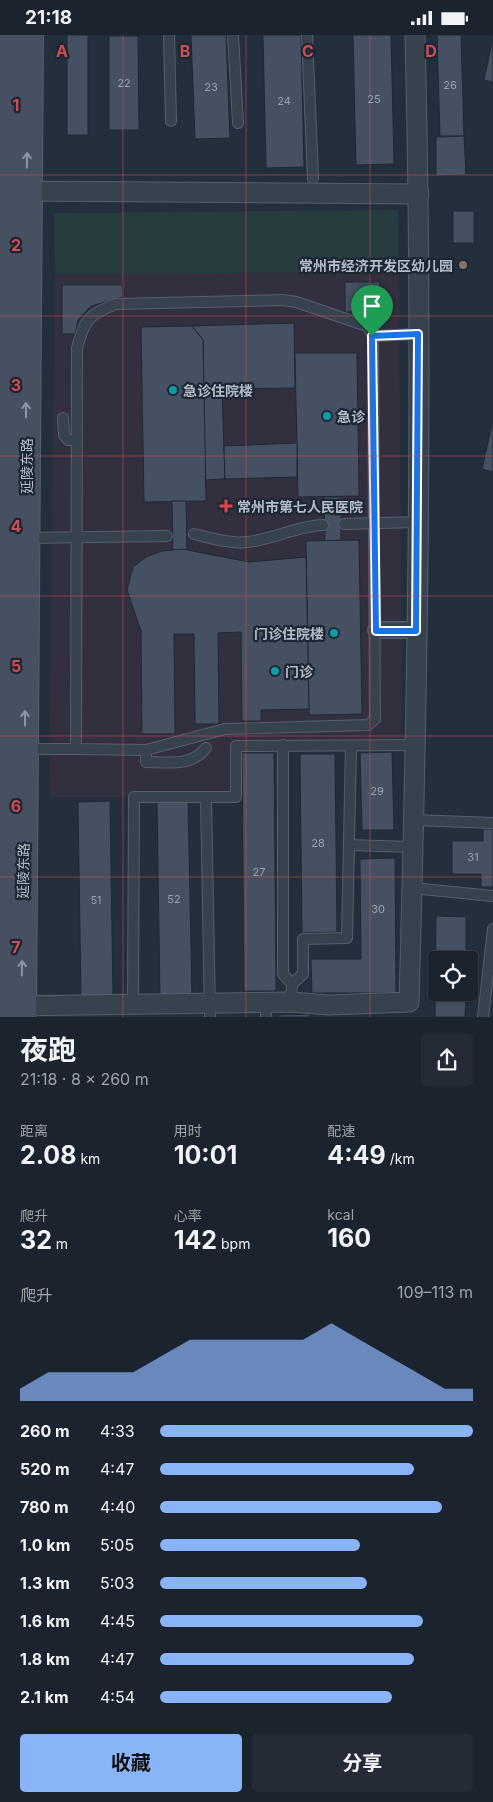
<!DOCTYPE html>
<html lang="zh">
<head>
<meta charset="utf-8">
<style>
	:root { --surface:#1b232e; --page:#242b36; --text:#f1f3f6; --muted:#a0a4aa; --line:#39404a; --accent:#8ab4f8 }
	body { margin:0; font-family:Inter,"Noto Sans SC",sans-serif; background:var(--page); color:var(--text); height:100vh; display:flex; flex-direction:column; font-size:19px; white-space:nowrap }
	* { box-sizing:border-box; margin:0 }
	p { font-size:16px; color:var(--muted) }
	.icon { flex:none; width:28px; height:28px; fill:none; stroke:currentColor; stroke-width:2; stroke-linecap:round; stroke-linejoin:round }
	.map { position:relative; height:982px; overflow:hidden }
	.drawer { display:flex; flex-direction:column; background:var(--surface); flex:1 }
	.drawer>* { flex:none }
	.buttons { position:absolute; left:428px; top:916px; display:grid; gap:10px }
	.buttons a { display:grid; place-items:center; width:50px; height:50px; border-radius:5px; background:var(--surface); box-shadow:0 1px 4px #0004,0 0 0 1px var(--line); font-size:25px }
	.pin { position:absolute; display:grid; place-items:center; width:42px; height:42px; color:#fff; margin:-51px -21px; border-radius:50% 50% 50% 0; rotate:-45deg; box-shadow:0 0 5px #0007 }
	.pin .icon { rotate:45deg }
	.round { display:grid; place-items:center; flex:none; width:52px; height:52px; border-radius:5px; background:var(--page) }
	.head { display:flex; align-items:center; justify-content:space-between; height:85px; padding:0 20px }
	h1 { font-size:28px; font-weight:700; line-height:38px }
	.figures { display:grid; grid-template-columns:repeat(3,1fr); gap:8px; height:85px; padding:5px 20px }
	.figures div { display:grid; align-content:center }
	.figures b { font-size:25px; font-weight:700 }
	.figures small { font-size:14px; font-weight:400 }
	.figures p { font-size:14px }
	.chart { height:140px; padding:10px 20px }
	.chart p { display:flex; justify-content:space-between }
	.chart svg { width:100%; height:90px; margin-top:5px; fill:var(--accent); opacity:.7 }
	.action { display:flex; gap:10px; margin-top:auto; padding:10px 20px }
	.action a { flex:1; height:58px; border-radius:5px; background:var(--accent); color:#111; font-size:20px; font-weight:700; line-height:58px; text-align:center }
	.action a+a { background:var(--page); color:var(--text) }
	ul { padding:0 20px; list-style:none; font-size:16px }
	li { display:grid; grid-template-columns:80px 60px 1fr; align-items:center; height:38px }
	li i { height:12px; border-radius:6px; background:var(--accent) }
	.status { display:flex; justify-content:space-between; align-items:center; height:35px; padding:0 25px; background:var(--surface); direction:ltr }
	.status svg { height:14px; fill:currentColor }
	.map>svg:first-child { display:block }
</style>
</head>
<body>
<div class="status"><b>21:18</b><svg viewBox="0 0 49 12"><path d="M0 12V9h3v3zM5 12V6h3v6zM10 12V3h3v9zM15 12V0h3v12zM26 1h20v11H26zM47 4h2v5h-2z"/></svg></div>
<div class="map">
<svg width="493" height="982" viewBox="0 0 493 982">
	<rect width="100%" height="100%" fill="#242f3e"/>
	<polygon fill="#32303f" points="399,237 402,704 236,706 236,762 49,762 55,239"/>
	<polygon fill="#263c3f" points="398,175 399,237 55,239 54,178"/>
	<g fill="#455162" stroke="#1f2835">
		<rect x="67" y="0" width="21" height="100"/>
		<polygon points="191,0 226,0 230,103 195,104"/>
		<polygon points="263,0 301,0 304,132 266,133"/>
		<polygon points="353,0 391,0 394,129 356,130"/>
		<polygon points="437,0 461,0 464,101 440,101"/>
		<polygon points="109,1 138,1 139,95 109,95"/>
		<polygon points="493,3 493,47 484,45"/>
		<polygon points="464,101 466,140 436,141 436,102"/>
		<rect x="453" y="176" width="21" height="32"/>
		<rect x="345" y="247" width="35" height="30"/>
		<polygon points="62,250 122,250 123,262 91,271 78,285 75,299 62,299"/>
		<polygon points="294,288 295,353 222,354 225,444 205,445 203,305 192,291"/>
		<polygon points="192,291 203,305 206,466 144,467 141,292"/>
		<polygon points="295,318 357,318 359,461 298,462"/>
		<polygon points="493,385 493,437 482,434"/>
		<polygon points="297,408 297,442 225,444 224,411"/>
		<polygon points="324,462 341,462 341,505 325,506"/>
		<polygon points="172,466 186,466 187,515 173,515"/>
		<polygon points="359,505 362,679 309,680 306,506"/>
		<polygon points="182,514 249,527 306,522 309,674 261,675 261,686 242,686 241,597 218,598 219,689 195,689 194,599 174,599 175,699 142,699 141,596 127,555 133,532 146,522 162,516"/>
		<polygon points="392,717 394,795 362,795 360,718"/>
		<polygon points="242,718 274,718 276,956 244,956"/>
		<polygon points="300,719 335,719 337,897 302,898"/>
		<polygon points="110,766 113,963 81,963 78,767"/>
		<polygon points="157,766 188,766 192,963 160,963"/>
		<polygon points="483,794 493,794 493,852 481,852 481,839 452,839 452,806 483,806"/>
		<polygon points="395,823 396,958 312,958 311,924 361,924 360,824"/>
		<polygon points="436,881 466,882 466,925 436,925 436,958 466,958 465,982 435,982"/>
		<polygon points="310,979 310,982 278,982 278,980"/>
	</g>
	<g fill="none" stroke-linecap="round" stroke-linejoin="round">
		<defs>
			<g id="service">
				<polyline points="169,0 171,86"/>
				<polyline points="233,0 238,88"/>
				<polyline points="307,0 313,143"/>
				<polyline points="373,301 418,299"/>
				<polyline points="63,383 64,400 68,405 76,405"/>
				<polyline points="344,489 418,487"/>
				<path d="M194,499C211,503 230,509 248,507C274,504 297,491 323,490"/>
				<polyline points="27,503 167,501"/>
				<polyline points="283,710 283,939 292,949"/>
				<polyline points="25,714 76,714"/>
				<path d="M146,715L225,694L368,690L375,684L373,301L367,291L296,267L283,265L116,269C88,280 85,284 77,313L76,714L146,715V727C169,727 191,732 206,713"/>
				<polyline points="206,762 210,982"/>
				<polyline points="414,785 493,788"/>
				<polyline points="349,810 413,812"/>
				<polyline points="412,853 493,861"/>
				<polyline points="291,967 292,949 303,939 303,904 347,903 351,711"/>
				<polyline points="266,969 266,982"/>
				<polyline points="133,970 134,762 236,762 236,711 416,710"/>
				<polyline points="483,982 493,894"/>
			</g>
			<polyline id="pedestrian" points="376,595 416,595"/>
			<g id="minor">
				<polyline points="18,154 27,156 419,159"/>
				<path d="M11,971L291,967L329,970L409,967C418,645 423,322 415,0"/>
			</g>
			<g id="secondary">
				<polyline points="2,982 7,0"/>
				<polyline points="22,982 29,0"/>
			</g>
		</defs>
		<use href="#service" stroke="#565f6c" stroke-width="12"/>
		<use href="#pedestrian" stroke="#565f6c" stroke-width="18"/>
		<use href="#minor" stroke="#565f6c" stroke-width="21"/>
		<use href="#secondary" stroke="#565f6c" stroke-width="30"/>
		<use href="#service" stroke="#38414e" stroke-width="10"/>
		<use href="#pedestrian" stroke="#38414e" stroke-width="15"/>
		<use href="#minor" stroke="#38414e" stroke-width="19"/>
		<use href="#secondary" stroke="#465061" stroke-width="28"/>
	</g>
	<defs><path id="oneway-shaft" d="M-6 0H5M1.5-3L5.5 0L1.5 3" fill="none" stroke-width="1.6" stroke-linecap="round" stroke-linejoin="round" transform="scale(1.25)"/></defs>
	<g stroke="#8e96a5">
		<use href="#oneway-shaft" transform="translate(27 125) rotate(-89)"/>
		<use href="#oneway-shaft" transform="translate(26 375) rotate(-90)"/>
		<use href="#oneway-shaft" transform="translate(25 683) rotate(-90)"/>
		<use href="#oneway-shaft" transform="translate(22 933) rotate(-89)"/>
	</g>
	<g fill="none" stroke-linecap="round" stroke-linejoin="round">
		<defs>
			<polygon id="route" points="418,299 416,596 376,596 372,301"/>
		</defs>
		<use href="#route" stroke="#fff" stroke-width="10"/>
		<use href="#route" stroke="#1a73e8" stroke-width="6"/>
	</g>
	<path fill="none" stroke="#ce4d50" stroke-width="1" stroke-opacity="0.55" d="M123,0V982M246,0V982M370,0V982M0,140H493M0,281H493M0,421H493M0,561H493M0,701H493M0,842H493"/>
	<circle fill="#8d6e63" stroke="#1d2633" stroke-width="2" cx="463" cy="230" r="5"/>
	<g fill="#0f9aa8" stroke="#1d2633" stroke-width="2">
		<circle cx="173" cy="355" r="5"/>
		<circle cx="327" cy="381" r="5"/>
		<circle cx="334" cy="598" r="5"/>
		<circle cx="275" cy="636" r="5"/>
	</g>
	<path fill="#e0444e" stroke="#1d2633" stroke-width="2" d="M223.5 463.5h5v5h5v5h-5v5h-5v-5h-5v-5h5z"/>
	<g text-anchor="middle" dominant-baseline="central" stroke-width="4.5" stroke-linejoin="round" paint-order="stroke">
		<g font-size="11" fill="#98a1af">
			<text x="124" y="48">22</text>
			<text x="450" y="50">26</text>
			<text x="211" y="52">23</text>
			<text x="374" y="64">25</text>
			<text x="284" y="66">24</text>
			<text x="377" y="756">29</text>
			<text x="318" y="808">28</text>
			<text x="473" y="822">31</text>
			<text x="259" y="837">27</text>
			<text x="174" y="864">52</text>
			<text x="96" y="865">51</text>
			<text x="378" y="874">30</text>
		</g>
		<g font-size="14" font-weight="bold" fill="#b4bcc9" stroke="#1d2633" text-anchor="start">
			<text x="453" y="230" text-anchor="end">常州市经济开发区幼儿园</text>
			<text x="183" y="355">急诊住院楼</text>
			<text x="337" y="381">急诊</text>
			<text x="237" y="471">常州市第七人民医院</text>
			<text x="324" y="598" text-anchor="end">门诊住院楼</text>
			<text x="285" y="636">门诊</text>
		</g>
		<g font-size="14" fill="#b4bcc9" stroke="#1d2633">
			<text transform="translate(26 431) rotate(-90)">延陵东路</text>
			<text transform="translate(23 836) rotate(-89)">延陵东路</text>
		</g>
	</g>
	<g font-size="16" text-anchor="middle" font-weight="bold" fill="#ce4d50" stroke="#1d2633" stroke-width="4.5" stroke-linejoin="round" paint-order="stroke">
		<text x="62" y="22">A</text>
		<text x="185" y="22">B</text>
		<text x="308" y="22">C</text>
		<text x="431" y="22">D</text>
		<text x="16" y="76">1</text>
		<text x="16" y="216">2</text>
		<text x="16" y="356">3</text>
		<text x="16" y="497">4</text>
		<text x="16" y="637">5</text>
		<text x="16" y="777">6</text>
		<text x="16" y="918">7</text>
	</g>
</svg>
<div class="buttons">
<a><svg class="icon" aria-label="locate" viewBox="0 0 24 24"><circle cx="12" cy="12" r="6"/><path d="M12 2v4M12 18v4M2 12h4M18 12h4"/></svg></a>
</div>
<div class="pin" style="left:372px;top:301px;background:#1e9e55"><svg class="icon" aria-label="arrive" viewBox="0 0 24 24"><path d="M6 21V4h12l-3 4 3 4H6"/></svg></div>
</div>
<section class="drawer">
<div class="head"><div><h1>夜跑</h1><p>21:18 · 8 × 260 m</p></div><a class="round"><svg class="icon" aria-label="share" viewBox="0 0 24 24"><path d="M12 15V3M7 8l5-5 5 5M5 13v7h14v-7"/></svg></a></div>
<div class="figures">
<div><p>距离</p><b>2.08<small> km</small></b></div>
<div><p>用时</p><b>10:01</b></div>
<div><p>配速</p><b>4:49<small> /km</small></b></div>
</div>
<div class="figures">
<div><p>爬升</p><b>32<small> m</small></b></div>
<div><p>心率</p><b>142<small> bpm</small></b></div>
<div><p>kcal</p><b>160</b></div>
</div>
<div class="chart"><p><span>爬升</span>109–113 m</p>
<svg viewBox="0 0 160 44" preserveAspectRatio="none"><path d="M0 44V38L10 30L20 30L30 30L40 30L50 22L60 14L70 14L80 14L90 14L100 14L110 6L120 14L130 22L140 30L150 38L160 38V44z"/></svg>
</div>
<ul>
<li><b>260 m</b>4:33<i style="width:100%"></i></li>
<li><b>520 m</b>4:47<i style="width:81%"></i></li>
<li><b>780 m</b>4:40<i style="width:90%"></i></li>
<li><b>1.0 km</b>5:05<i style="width:64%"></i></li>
<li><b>1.3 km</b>5:03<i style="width:66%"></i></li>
<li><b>1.6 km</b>4:45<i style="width:84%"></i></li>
<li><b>1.8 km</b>4:47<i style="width:81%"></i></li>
<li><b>2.1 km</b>4:54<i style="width:74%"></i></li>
</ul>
<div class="action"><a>收藏</a><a>分享</a></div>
</section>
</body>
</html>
